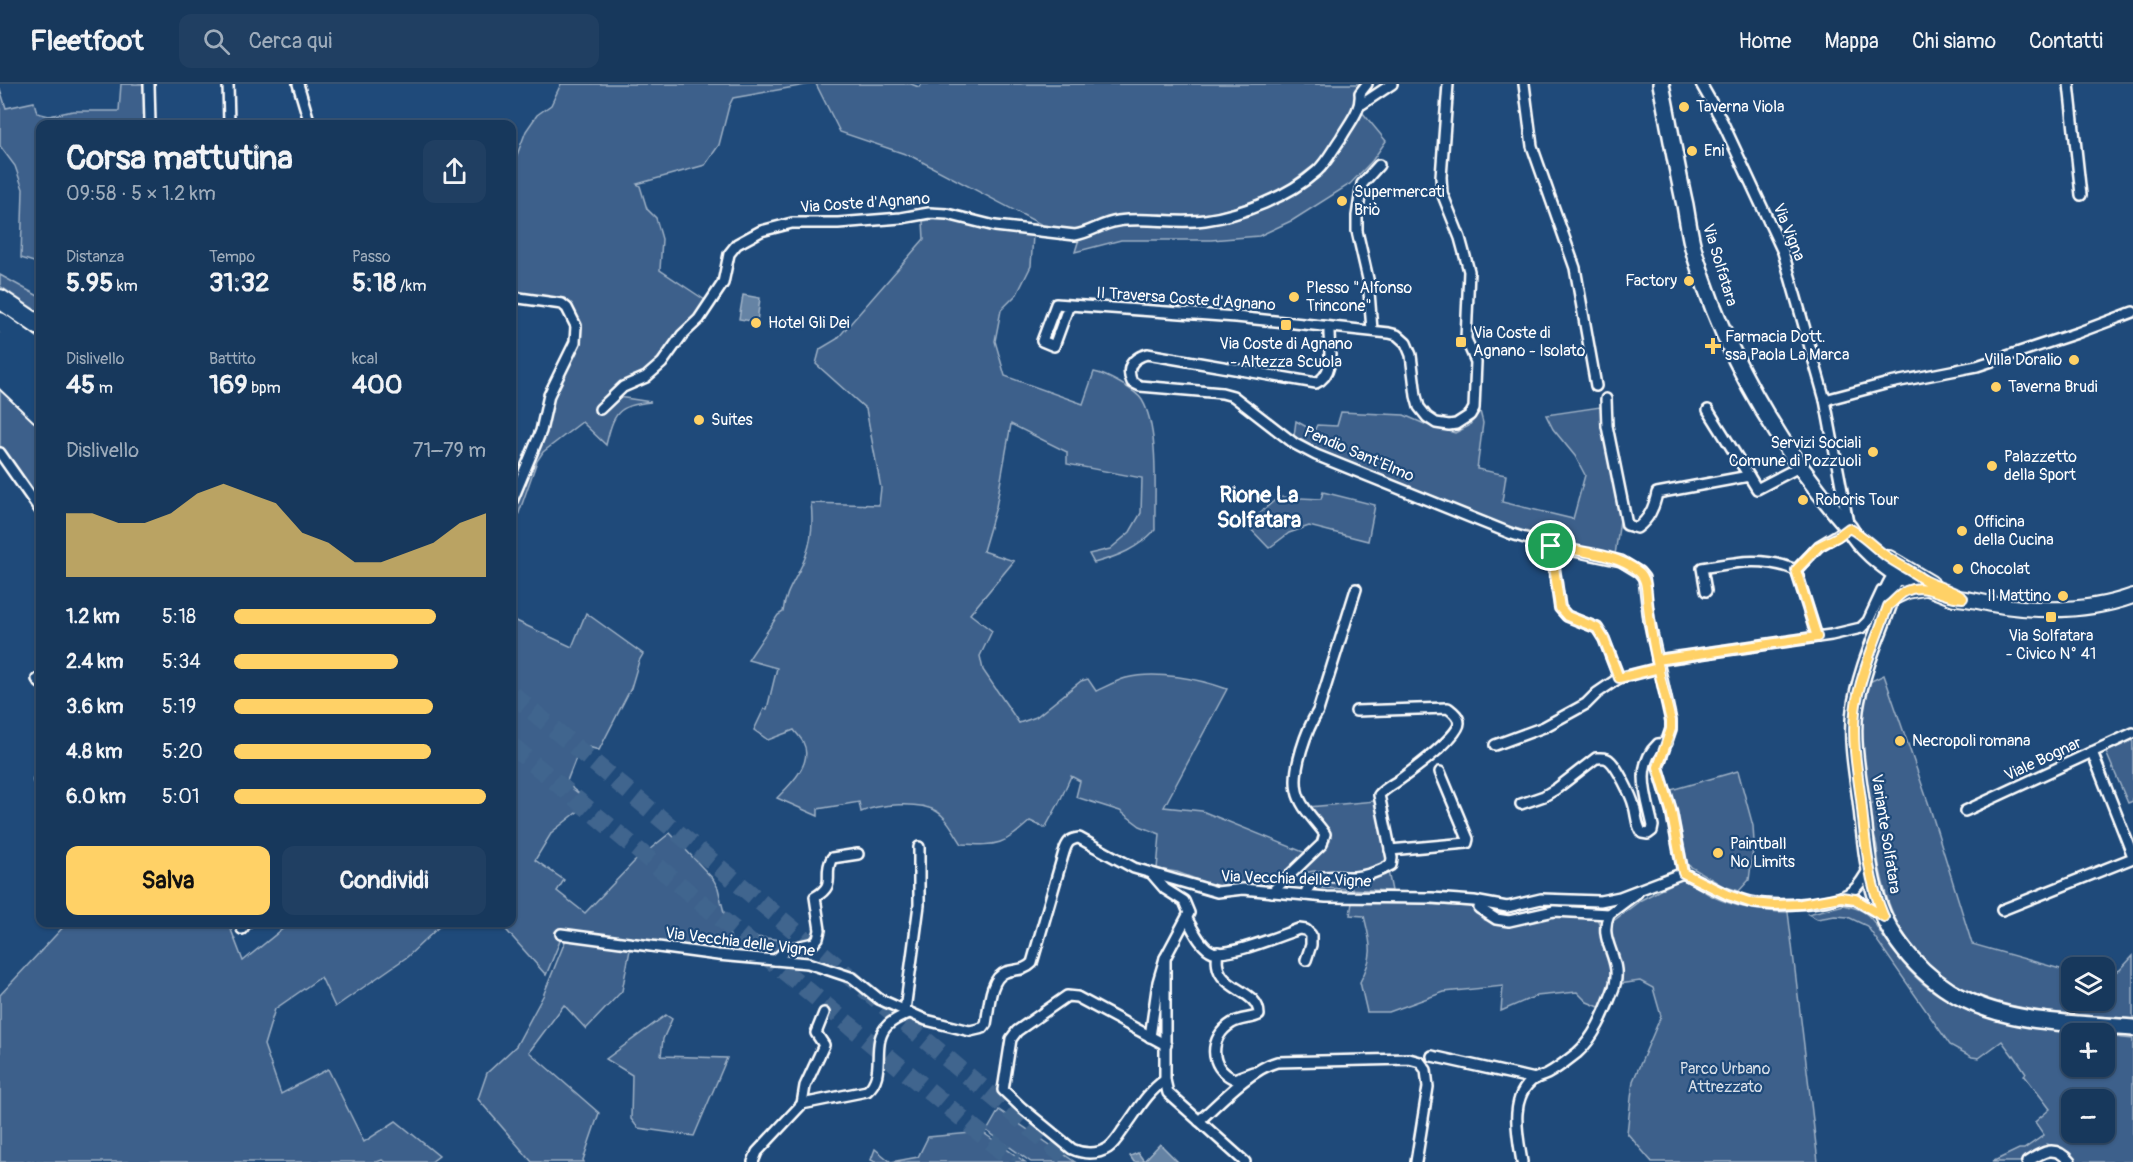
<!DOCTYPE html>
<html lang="it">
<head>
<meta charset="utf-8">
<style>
	:root { --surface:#17385c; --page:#203f62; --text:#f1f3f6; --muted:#9eacbb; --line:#365272; --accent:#ffd166 }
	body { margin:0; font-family:Pangolin,sans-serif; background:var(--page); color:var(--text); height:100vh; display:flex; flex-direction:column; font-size:22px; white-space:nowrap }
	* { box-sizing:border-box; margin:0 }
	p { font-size:20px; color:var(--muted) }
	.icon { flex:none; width:33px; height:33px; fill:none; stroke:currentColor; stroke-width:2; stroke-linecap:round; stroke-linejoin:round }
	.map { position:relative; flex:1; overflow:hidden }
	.side { position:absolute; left:36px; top:36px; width:480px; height:807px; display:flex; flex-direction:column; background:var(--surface); border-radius:12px; box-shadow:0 2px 4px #0004,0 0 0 2px var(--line) }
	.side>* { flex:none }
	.tools { position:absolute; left:2061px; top:873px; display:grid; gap:12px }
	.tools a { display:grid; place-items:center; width:54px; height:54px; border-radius:12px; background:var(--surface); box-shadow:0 2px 4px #0004,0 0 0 2px var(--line); font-size:30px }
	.pin { position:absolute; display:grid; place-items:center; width:51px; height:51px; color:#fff; margin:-26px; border:3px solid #fff; border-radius:50%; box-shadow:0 2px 6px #0007 }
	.round { display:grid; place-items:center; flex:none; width:63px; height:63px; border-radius:12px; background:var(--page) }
	.overview { display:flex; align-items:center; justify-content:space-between; height:102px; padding:0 30px }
	h1 { font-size:33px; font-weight:700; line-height:45px }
	.figures { display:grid; grid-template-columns:repeat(3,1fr); gap:9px; height:102px; padding:6px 30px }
	.figures div { display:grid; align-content:center }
	.figures b { font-size:26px; font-weight:700 }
	.figures small { font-size:16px; font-weight:400 }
	.figures p { font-size:16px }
	.chart { height:168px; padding:12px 30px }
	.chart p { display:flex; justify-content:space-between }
	.chart svg { width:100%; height:108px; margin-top:6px; fill:var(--accent); opacity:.7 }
	.action { display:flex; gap:12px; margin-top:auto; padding:12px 30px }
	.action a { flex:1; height:69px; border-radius:12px; background:var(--accent); color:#111; font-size:24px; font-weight:700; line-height:69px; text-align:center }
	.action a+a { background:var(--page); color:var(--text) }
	ul { padding:0 30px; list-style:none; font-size:20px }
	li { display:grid; grid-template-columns:96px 72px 1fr; align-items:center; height:45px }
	li i { height:15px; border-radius:8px; background:var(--accent) }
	header { display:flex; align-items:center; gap:36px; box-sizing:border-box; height:84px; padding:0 30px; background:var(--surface); border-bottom:2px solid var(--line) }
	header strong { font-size:28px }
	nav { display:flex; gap:33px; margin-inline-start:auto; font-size:21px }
	.search { width:420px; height:54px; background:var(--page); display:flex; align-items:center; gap:15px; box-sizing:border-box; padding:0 21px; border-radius:12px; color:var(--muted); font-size:22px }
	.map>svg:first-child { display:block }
</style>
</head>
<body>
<header>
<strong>Fleetfoot</strong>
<div class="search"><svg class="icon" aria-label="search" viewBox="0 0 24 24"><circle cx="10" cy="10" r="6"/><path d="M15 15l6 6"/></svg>Cerca qui</div>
<nav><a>Home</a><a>Mappa</a><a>Chi siamo</a><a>Contatti</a></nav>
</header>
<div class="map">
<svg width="2133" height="1078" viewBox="0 0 2133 1078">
	<rect width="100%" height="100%" fill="#1f4a7a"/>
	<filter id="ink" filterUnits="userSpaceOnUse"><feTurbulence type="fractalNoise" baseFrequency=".0167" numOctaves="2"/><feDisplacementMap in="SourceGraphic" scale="12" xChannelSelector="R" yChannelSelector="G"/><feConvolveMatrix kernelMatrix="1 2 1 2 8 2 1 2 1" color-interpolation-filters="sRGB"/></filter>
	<g filter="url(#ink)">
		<g fill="#3c618b" stroke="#9eb0c5" stroke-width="1.5" fill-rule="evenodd">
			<polygon points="121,0 145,0 147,40 40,40 40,180 21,174 23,105 15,82 0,62 0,5 6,24 34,18 37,29 49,32 73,27 119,27"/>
			<path d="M561,0H811L733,14L729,22L719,61L705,81L637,100L640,102L647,125L656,134L662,155L660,186L708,218L678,248L662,275L647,290L612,312L651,318C616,322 614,329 606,361L582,338L543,368L537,377L512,449V427L553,310L580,249V237L571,223L557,214L518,209L512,183V84L526,47L537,31L551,21Z"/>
			<polygon points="816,0 911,0 919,3 921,0 1365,0 1338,50 1321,76 1274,111 1201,133 1161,130 1113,134 1083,147 1044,142 911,72 840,48"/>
			<polygon points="1362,28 1386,57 1372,77 1350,100 1293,136 1259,152 1211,156 1121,156 1075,168 1079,155 1116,141 1205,139 1268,122 1325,88"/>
			<path d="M942,134L1033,151L1031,182L1017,210L1001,226L995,257L1005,292L1083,320L1094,288C1105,290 1136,306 1142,316C1160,346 1154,410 1155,446C1137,465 1119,472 1094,479L1089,470L1110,465L1130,448L1141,429L1142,394L1067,380V368L1011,340L996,423L983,467L1014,477L970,530L992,547L980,572L983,586L1019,639L1036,633L1081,597L1088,595L1096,607C1105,603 1116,597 1126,594C1156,586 1199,595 1227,605L1164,723L1202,727L1303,768L1312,766L1279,801L1217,803L1177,788L1157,785L1160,750L1140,742L1120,727L1076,713L1080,697L1071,692L1059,719L1045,744L1030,737C1003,761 999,762 962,760C955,750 947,733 936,727C919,717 878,720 861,728L859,718L818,725V732L777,714C790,701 814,679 803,658C801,654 797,650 794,646L768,656L754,646L764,625H767L777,584L748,576L778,531L783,528C785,506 799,492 806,471C812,455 813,436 811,419L879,421L881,404L866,325L816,280L820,265L837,255L924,155L923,137Z"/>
			<polygon points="0,191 40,213 40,229 0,202"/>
			<polygon points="0,297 40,342 40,416 0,362"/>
			<polygon points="1600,323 1620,436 1615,471 1551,455 1502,440 1317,365 1294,352 1296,337 1314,347 1317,341 1337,342 1341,328 1404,331 1427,341 1455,349 1469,342 1480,327 1483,339 1477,385 1506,391 1502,418 1573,435 1585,391 1575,372 1553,345 1546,331"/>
			<polygon points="1323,408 1375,421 1368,457 1309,442 1289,449 1269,464 1246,440 1279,413 1321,415"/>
			<polygon points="586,529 643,570 639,577 631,604 599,666 581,661 567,697 573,705 590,718 552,748 535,776 564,796 557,807 585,829 634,778 670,749 713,795 718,804 732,861 743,860 745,852 783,856 775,874 560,847 558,853 560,857 546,891 500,839 512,838 512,535 572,563"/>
			<path d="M1884,591L1929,721L1972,860L2071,888L2072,916H2104L2105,894L2120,886L2133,872V935C2058,928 1969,931 1917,868C1907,855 1897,841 1891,825C1885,811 1882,795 1879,781C1878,774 1878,765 1876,758C1863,725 1857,668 1860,632C1861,621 1863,611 1865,600Z"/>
			<polygon points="2133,654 2133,717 2128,719 2105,666"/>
			<polygon points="1738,687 1753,742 1754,758 1749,796 1739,807 1723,802 1686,780 1671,706"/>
			<polygon points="1375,717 1387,780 1353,790 1314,787 1295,791 1328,751 1309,723"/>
			<polygon points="1388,787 1392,807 1322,804 1323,800 1325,799 1349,798"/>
			<path d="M1681,795C1693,799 1703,808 1714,813C1738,824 1762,828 1788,828L1818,1078H1652L1627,1049L1633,997L1661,932L1653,904L1640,897L1619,900C1623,879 1613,861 1608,841L1641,816Z"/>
			<path d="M1375,817L1471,823L1483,835L1496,840L1542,832L1596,833C1601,840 1600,848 1603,856C1615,890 1616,890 1604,925L1587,918L1577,908L1536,912L1501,927L1503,902L1444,908L1389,928H1367L1360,898C1375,870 1371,861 1364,832L1350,831L1352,819Z"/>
			<path d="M1844,821C1851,823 1859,824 1865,829C1874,835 1878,846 1884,854C1897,872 1909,889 1927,903C1974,939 2022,942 2079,949L2072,950V982H2104L2105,952L2133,955V1078H2075L2058,1064L2047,1060L2045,1064L2020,1078H1992L2019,1065H2024L2044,1051L2035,1038L2050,1025L2024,991L2026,989L2014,971L2013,972L2002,957L1979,974L1972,973L1950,961L1867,842L1848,833L1835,832L1817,835L1808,830ZM2072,1016H2104V1048H2072Z"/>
			<polygon points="67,839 233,839 230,843 243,877 290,839 443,839 407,873 335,923 321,893 275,925 264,961 281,1010 328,985 364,1058 396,1037 439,1072 431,1078 386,1078 382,1076 377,1078 0,1078 0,911"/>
			<polygon points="566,855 631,861 622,907 586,945 564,921 529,968 599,1029 583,1076 584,1078 532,1078 478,1015 487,989 516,962 543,912"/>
			<polygon points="666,931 672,935 663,955 661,972 727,974 694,1052 638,1044 631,1035 632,991 606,975"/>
			<polygon points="999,1026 1075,1078 1031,1078 987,1047"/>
			<polygon points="982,1048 1025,1078 875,1078 871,1076 875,1065 891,1078 918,1073 928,1053"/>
		</g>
		<g fill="#6583a4" stroke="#a3b5c8" stroke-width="1.5">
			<polygon points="743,211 760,214 757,238 739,235"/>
			<polygon points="1160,1060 1178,1078 1134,1078 1130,1072 1138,1069 1144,1077"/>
		</g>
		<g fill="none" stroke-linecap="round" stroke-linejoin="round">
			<g stroke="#41658e" stroke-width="18" stroke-dasharray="18 9" stroke-linecap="butt">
				<polyline points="512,610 1071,1078"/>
				<polyline points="512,662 1015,1078"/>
			</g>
			<defs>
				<g id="minor">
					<polyline points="149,0 150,40"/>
					<polyline points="228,0 229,40"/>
					<polyline points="298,0 310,40"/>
					<polyline points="1524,0 1532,62 1575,184 1596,302"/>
					<path d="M1701,0L1722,37L1783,168L1825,316L1849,444L1819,462L1796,486C1762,472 1737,478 1702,484L1706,507"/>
					<polyline points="2069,0 2081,111"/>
					<polyline points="1362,20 1392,0"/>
					<polyline points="512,213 562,220 567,224 576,242 575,258 549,311 541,347 512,417"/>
					<polyline points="1069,221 1054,262 1042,257 1056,220 1236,233 1389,249 1397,251 1406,259 1411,271 1416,312 1419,323 1427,333 1436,339 1449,341 1456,340 1470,331 1474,324 1476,278 1466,255 1469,187 1460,154 1442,109 1441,93 1448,0"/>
					<path d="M1329,243C1328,262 1337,289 1316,299L1147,270C1133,274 1125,283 1132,298L1140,302L1222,309L1233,312L1295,360L1316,371L1512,450L1551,462L1621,477L1639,488L1644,494L1649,536L1671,637V645L1658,683L1671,726L1683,789C1705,800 1727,813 1751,818C1774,823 1834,821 1852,807C1860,802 1864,792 1869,785"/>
					<polyline points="1372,246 1368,195 1357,147 1357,132 1362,100 1379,81"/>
					<path d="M1606,315L1607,342L1627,441L1637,444C1649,435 1654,424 1657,409L1749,392L1757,405L1799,383"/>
					<polyline points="1825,316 1885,300 1977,282 2077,249 2133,228"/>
					<path d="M600,325L623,303L646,293L662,279L682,251L699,235L723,199L729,170L737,160L761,147L792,139H838L901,134L929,129L947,130L995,142L1075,151C1090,149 1102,139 1118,137C1146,133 1176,140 1205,136C1242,131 1289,112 1317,87C1327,78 1333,65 1341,54C1349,39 1362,26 1360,9L1367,0"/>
					<polyline points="1708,326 1749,392"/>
					<polyline points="0,369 40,426"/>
					<polyline points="1551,462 1560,524 1567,532 1597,544 1604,555 1619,594 1659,584"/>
					<polyline points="1796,486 1817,553"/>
					<polyline points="1657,576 1831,551 1861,544 1868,537 1882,507 1887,504"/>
					<polyline points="37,595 40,599"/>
					<polyline points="1495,661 1544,643 1586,620 1597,609 1619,594"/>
					<polyline points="2092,668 2133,772"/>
					<polyline points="39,696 40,696"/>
					<path d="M1521,720L1544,712L1556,705L1596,674C1600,674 1606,673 1609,676C1617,682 1632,713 1634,722C1637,732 1636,741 1642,749L1648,750L1652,747L1653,742C1647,714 1634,682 1658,660L1667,659"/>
					<polyline points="1965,727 2133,649"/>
					<polyline points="1390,766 1467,759 1468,755 1440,688"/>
					<path d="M1272,808L1322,760L1325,750C1316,737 1300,723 1297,707C1292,685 1307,645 1318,627L1356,505"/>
					<path d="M1305,811C1314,785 1333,794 1354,793C1367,792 1380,787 1391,781L1392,774L1379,711C1385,704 1394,700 1402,694C1413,686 1459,652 1459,639C1459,632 1453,628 1448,624L1356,627"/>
					<polyline points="1841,813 1855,815 1882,831"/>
					<polyline points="1479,824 1496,835 1509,837 1554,827 1609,830 1637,809"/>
					<polyline points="2002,826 2133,774"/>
					<path d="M1187,835C1193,845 1201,864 1213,868C1230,873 1281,851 1299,845L1306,846L1311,851V861L1306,876"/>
					<polyline points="242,845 247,838"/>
					<path d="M561,850L718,871L808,879L853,894L879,915L926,936L970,947L983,944L986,940C989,926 989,894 1006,888C1016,885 1024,887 1032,879L1064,768C1067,759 1069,755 1079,754L1134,784L1217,808L1243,805L1326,813L1432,814L1474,817L1507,823L1541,815L1600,817L1620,813L1683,789"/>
					<path d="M1218,868C1210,908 1259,902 1259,931C1251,935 1241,934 1232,939C1209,953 1208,983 1234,995L1253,988"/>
					<polyline points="1165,874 1165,996 1168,1009 1245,1078"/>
					<path d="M775,876L787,865L814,859L818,854L820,846L815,813C838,800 822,791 832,774L858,770"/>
					<polyline points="905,926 919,821 919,763"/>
					<polyline points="1150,953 1158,898 1165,874 1189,829 1184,817 1165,805 1152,790"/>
					<polyline points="1432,972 1535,995"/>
					<path d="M1165,996C1147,1008 1136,1029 1123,1046C1119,1052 1114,1060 1108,1064C1097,1071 1083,1070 1072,1065L1022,1024L1003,1006L1011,955L1017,947L1067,912L1077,913L1166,961"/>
					<polyline points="802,1020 805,1002 824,961 816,949 824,929"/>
					<path d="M1199,1037C1220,1018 1251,985 1277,978L1409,975L1420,978L1426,986L1428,1003L1416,1078"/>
					<path d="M753,1078L757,1068L802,1020L867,1007C888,990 869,959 888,941C894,935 903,932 909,929"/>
					<path d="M1522,1078C1518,1053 1508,1013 1534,995C1538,993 1543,992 1547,990C1557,985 1568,976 1577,969C1594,954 1604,930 1612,909C1627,875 1596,860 1609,830"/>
					<path d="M2027,1078C2044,1067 2055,1060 2070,1078"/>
				</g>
				<g id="secondary">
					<polyline points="1889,474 1931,499"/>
					<path d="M1900,493L1954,514C1970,514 1987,520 2004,522C2048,528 2091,527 2133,512"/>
					<polyline points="1896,512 1907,507 1924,504"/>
				</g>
				<g id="primary">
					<path d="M1661,0C1669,40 1676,81 1685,121C1688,138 1690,155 1695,171C1726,273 1779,364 1849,444C1860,464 1881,480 1900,493"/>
					<path d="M1900,493L1894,495C1889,503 1884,512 1888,522C1876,555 1860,590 1855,626C1851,655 1857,687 1861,716C1865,749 1867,783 1877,815C1889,856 1925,896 1964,915C2013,940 2079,939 2133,944"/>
				</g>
				<g id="motorway">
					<polyline points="0,215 40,242"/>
					<polyline points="0,238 40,267"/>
					<polyline points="0,258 40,288"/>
					<polyline points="0,273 40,310"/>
					<polyline points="0,292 40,330"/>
				</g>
			</defs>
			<use href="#minor" stroke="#fff" stroke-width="14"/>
			<use href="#secondary" stroke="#fff" stroke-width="18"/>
			<use href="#primary" stroke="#fff" stroke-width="20"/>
			<use href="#motorway" stroke="#fff" stroke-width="22"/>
			<use href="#minor" stroke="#1f4a7a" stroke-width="9"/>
			<use href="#secondary" stroke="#1f4a7a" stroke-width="14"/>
			<use href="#primary" stroke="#1f4a7a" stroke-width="15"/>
			<use href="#motorway" stroke="#1f4a7a" stroke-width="18"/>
		</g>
	</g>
	<g fill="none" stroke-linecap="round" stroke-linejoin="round" filter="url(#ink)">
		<defs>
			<path id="route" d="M1551,462C1579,468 1616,469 1639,488C1648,495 1646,512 1648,523C1652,561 1662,600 1671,637V645L1658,683L1671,726L1683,789L1728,811L1752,819L1774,821L1801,820L1841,813L1855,815L1884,833C1868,796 1865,755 1861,715C1857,686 1852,657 1855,628C1858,596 1877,553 1888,522C1895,517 1898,511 1906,507C1926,498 1943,514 1963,514C1951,504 1934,503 1921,494C1910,486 1897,480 1886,472C1873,463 1863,451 1849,444L1837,453L1819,462L1796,486L1817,553L1657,576L1659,584L1619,594L1604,555L1597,544L1567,532L1560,524L1551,462"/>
		</defs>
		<use href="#route" stroke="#fff" stroke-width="12"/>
		<use href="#route" stroke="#ffd166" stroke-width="8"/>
	</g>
	<g fill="#ffd166" stroke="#1f4a7a" stroke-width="2">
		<circle cx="1684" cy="23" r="6"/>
		<circle cx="1692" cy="67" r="6"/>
		<circle cx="1342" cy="117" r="6"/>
		<circle cx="1689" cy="197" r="6"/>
		<circle cx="1294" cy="213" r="6"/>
		<circle cx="756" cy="239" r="6"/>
		<rect x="1280" y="235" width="12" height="12" rx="3"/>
		<rect x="1455" y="252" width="12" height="12" rx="3"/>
		<path d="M1710 253h6v6h6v6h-6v6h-6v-6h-6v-6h6z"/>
		<circle cx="2074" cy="276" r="6"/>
		<circle cx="1996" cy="303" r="6"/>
		<circle cx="699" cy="336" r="6"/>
		<circle cx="1873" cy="368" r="6"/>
		<circle cx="1992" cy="382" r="6"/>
		<circle cx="1803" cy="416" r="6"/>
		<circle cx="1962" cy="447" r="6"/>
		<circle cx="1958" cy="485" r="6"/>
		<circle cx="2063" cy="512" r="6"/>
		<rect x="2045" y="527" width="12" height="12" rx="3"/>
		<circle cx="1900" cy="657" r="6"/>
		<circle cx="1718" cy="769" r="6"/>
	</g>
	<g text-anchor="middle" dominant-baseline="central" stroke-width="4.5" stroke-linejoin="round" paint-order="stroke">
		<g font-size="16" fill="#fff" stroke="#1f4a7a" text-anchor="start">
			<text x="1696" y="23">Taverna Viola</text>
			<text x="1704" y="67">Eni</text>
			<text x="1354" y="108">Supermercati<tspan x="1354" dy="18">Briò</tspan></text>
			<text x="1677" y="197" text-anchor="end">Factory</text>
			<text x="1306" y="204">Plesso "Alfonso<tspan x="1306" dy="18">Trincone"</tspan></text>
			<text x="768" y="239">Hotel Gli Dei</text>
			<text x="1473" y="249">Via Coste di<tspan x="1473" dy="18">Agnano - Isolato</tspan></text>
			<text x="1725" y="253">Farmacia Dott.<tspan x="1725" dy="18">ssa Paola La Marca</tspan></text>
			<text x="1286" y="260" text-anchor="middle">Via Coste di Agnano<tspan x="1286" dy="18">- Altezza Scuola</tspan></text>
			<text x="2062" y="276" text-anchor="end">Villa Doralio</text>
			<text x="2008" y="303">Taverna Brudi</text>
			<text x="711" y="336">Suites</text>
			<text x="1861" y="359" text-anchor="end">Servizi Sociali<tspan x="1861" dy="18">Comune di Pozzuoli</tspan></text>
			<text x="2004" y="373">Palazzetto<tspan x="2004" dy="18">della Sport</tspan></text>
			<text x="1815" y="416">Roboris Tour</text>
			<text x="1974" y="438">Officina<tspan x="1974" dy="18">della Cucina</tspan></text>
			<text x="1970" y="485">Chocolat</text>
			<text x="2051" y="512" text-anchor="end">Il Mattino</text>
			<text x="2051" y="552" text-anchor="middle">Via Solfatara<tspan x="2051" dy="18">- Civico N° 41</tspan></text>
			<text x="1912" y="657">Necropoli romana</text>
			<text x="1730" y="760">Paintball<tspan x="1730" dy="18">No Limits</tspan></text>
		</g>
		<g font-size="16" fill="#fff" stroke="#1f4a7a">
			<text transform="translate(865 119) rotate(-4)">Via Coste d'Agnano</text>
			<text transform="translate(1789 148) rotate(68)">Via Vigna</text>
			<text transform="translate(1720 181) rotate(73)">Via Solfatara</text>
			<text transform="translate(1186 215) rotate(4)">II Traversa Coste d'Agnano</text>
			<text transform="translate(1359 370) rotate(23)">Pendio Sant'Elmo</text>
			<text transform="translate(2043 675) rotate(-25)">Viale Bognar</text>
			<text transform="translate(1886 750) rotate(81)">Variante Solfatara</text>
			<text transform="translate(1296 795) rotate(2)">Via Vecchia delle Vigne</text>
			<text transform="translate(740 858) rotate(7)">Via Vecchia delle Vigne</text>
		</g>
		<g font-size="16" fill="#d8dfe8" stroke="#1f4a7a">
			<text x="1725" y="985">Parco Urbano<tspan x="1725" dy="18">Attrezzato</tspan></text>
		</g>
		<g font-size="22" font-weight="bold" fill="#fff" stroke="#1f4a7a">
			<text x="1259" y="411">Rione La<tspan x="1259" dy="25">Solfatara</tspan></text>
		</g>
	</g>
</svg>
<div class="tools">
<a><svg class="icon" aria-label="layers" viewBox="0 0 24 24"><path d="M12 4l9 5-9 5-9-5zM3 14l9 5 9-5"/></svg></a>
<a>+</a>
<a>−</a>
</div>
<div class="pin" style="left:1551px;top:462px;background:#1e9e55"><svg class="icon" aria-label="arrive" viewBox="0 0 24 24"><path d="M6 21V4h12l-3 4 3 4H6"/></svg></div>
<section class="side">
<div class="overview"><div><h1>Corsa mattutina</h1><p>09:58 · 5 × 1.2 km</p></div><a class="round"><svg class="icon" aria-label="share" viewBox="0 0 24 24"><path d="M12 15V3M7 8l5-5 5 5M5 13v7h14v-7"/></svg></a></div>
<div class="figures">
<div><p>Distanza</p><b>5.95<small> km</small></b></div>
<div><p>Tempo</p><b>31:32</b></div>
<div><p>Passo</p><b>5:18<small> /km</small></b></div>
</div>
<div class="figures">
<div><p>Dislivello</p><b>45<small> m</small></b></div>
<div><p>Battito</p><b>169<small> bpm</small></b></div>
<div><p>kcal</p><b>400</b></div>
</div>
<div class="chart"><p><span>Dislivello</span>71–79 m</p>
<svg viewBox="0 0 160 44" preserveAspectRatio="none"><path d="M0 44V18L10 18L20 22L30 22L40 18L50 10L60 6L70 10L80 14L90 26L100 30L110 38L120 38L130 34L140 30L150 22L160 18V44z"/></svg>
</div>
<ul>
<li><b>1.2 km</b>5:18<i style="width:80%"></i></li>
<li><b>2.4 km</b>5:34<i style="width:65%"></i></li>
<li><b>3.6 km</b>5:19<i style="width:79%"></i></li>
<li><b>4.8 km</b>5:20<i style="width:78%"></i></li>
<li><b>6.0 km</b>5:01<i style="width:100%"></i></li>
</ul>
<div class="action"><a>Salva</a><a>Condividi</a></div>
</section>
</div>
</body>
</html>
